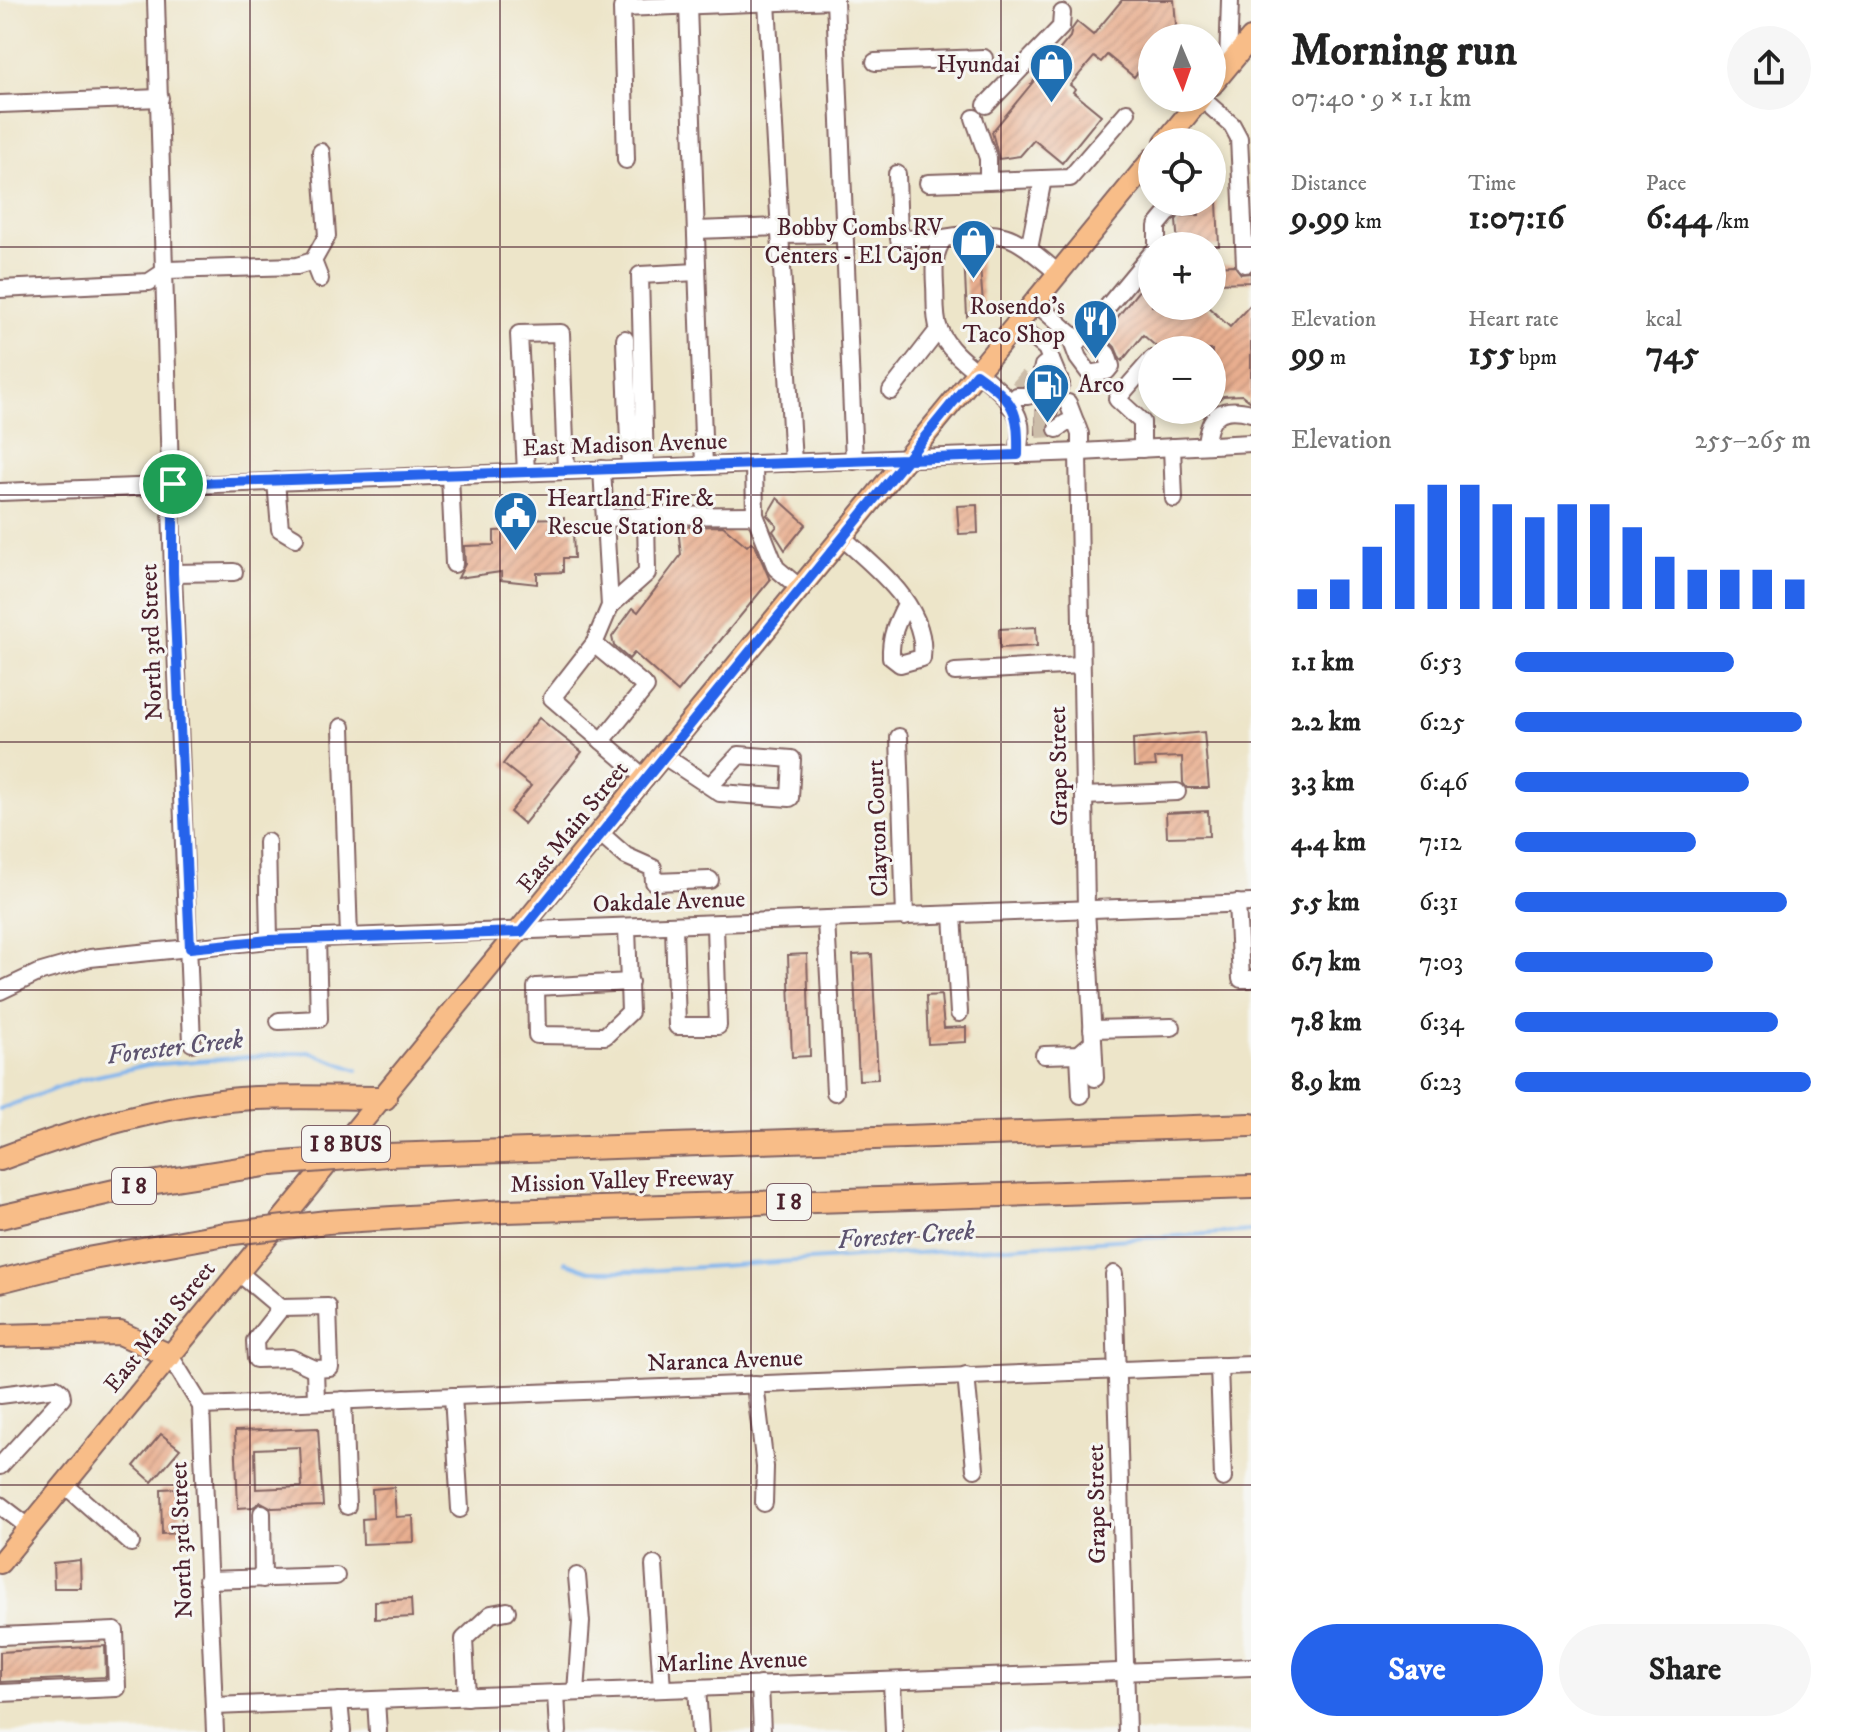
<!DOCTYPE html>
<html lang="en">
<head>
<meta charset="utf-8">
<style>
	:root { --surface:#fff; --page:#f6f6f6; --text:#222; --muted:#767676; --accent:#2563eb }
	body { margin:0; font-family:"IM FELL DW Pica",serif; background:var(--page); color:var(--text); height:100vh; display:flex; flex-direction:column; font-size:30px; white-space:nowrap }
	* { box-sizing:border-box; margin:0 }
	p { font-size:26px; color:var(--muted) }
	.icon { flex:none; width:44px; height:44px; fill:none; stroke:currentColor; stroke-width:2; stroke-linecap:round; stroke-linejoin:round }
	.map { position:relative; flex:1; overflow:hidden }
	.sheet { display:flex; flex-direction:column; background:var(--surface); width:600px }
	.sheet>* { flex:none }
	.needle { width:52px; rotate:178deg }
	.controls { position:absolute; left:1138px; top:24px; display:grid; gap:16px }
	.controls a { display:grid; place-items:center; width:88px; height:88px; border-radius:50%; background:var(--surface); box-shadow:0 4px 12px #0003; font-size:40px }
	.pin { position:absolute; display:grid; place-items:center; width:68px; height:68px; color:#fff; margin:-34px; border:4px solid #fff; border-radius:50%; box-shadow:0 2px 8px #0007 }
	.round { display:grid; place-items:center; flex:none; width:84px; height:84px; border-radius:42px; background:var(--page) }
	.overview { display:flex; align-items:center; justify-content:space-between; height:136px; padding:0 40px }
	h1 { font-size:44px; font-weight:800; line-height:60px }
	.stats { display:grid; grid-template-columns:repeat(3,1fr); gap:12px; height:136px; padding:8px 40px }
	.stats div { display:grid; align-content:center }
	.stats b { font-size:34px; font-weight:800 }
	.stats small { font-size:22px; font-weight:400 }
	.stats p { font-size:22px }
	.chart { height:224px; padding:16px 40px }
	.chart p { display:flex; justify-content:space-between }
	.chart svg { width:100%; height:144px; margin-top:8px; stroke:var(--accent); stroke-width:6 }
	.cta { display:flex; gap:16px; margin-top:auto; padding:16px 40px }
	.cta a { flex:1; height:92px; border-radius:48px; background:var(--accent); color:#fff; font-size:32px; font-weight:800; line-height:92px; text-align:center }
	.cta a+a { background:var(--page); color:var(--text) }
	ul { padding:0 40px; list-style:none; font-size:26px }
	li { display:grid; grid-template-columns:128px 96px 1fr; align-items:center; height:60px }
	li i { height:20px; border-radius:10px; background:var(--accent) }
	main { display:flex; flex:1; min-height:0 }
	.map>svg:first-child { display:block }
</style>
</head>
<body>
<main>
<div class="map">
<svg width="1251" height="1732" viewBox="0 0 1251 1732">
	<defs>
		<pattern id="building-hatch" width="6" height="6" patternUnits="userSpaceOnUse" patternTransform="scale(2)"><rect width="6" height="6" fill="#e8ae8f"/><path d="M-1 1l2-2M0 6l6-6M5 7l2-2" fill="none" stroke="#c8957c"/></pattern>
	</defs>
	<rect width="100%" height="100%" fill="#f6f6f2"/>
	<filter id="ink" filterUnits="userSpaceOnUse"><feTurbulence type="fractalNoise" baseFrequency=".0125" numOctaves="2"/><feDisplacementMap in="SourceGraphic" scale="16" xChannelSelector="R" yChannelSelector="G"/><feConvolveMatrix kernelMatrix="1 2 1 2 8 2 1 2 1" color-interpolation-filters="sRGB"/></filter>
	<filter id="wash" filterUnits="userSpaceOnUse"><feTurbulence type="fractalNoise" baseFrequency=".006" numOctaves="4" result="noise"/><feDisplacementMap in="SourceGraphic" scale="32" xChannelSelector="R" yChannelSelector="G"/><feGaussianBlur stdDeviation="1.8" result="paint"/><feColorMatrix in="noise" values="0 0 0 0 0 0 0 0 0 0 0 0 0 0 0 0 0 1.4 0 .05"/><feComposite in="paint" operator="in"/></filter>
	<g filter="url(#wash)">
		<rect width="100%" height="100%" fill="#ede5c9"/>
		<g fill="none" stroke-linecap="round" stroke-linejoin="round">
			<g stroke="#7fb4ed" stroke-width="4">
				<polyline points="0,1109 79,1080 147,1065 309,1052 357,1070"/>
				<polyline points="565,1262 590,1271 643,1271 1251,1231"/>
			</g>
		</g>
		<g id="blocks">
			<g fill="url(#building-hatch)" fill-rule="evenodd">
				<polygon points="1122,0 1174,0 1176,25 1166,38 1152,38 1152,55 1134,77 1107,55 1101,62 1094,57 1070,85 1075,89 1073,92 1101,115 1062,163 1034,140 1020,156 999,159 992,132 1070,37 1072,29 1077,22 1093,35"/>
				<polygon points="1198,202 1217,202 1219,246 1178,246 1176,220 1179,216 1199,215"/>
				<polygon points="979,254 983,304 977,305 967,316 964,255"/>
				<polygon points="1234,265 1241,274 1251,273 1251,282 1212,283 1212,266"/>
				<polygon points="1152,274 1152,306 1207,306 1230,327 1251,304 1251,402 1242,395 1223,396 1212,406 1212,350 1160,350 1143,335 1122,361 1120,359 1115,347 1103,335"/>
				<polygon points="1049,386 1061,395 1057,416 1048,423 1047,433 1036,434 1037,391"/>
				<polygon points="777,498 806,524 785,550 773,531 777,526 767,515"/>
				<polygon points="977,505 978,533 959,534 957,506"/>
				<polygon points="564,518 564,530 573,530 574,558 563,558 563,572 537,573 537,584 501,580 501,572 458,578 465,564 464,546 494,545 494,531 518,530 518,519"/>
				<polygon points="723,526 747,546 751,542 755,545 770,580 678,692 634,653 629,659 614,646 612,637 633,608 638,612 681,555 678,527"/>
				<polygon points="1036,627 1037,646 1000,648 999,629"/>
				<polygon points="539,718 582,752 524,824 510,812 531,786 503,764"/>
				<polygon points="1204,732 1209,788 1187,788 1183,783 1182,757 1155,758 1156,766 1134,767 1133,739"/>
				<polygon points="1208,811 1209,836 1167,837 1166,813"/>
				<polygon points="807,954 810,1056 792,1057 788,955"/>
				<polygon points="872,954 878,1079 859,1080 853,955"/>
				<polygon points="941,995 944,1028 966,1027 966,1042 928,1044 926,996"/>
				<path d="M318,1428L323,1506L272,1508L261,1502L253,1507L238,1508L235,1431ZM300,1447L302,1487L256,1489L255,1449Z"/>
				<polygon points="161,1434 180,1449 152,1482 134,1466"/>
				<polygon points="394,1487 396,1517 413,1516 414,1542 363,1544 362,1519 373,1518 372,1489"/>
				<polygon points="181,1488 182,1533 162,1534 161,1489"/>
				<polygon points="80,1560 81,1588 54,1588 53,1563"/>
				<polygon points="411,1599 412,1617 375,1619 375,1601"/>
				<polygon points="105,1646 106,1677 0,1682 0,1652"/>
			</g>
		</g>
	</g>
	<g filter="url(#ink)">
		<use href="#blocks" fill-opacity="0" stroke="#836462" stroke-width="2"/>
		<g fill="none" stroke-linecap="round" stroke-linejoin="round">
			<g stroke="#ccbda9" stroke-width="16" stroke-dasharray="16 8" stroke-linecap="butt">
				<polyline points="1018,388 1031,373"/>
				<polyline points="1036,419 1057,418"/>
				<polyline points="1036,430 1057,429"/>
			</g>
			<defs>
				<g id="minor">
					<polyline points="156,0 173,573 192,1043"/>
					<polyline points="767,2 793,463"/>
					<polyline points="688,5 704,466"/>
					<polyline points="875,62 984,58"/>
					<polyline points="1228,65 1230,0"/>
					<polyline points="1201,98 1232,125 1239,138 1245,264"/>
					<polyline points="0,104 160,98"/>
					<polyline points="986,105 1061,27 1062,13"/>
					<polyline points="626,160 622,8 835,0 854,461"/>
					<polyline points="897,174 899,239 944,238"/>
					<polyline points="988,181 1070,178 1127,112"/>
					<polyline points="928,183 988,181 988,158 974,118"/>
					<polyline points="696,230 781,227"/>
					<polyline points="781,235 843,234"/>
					<polyline points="1157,246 1157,226 1177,202"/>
					<polyline points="1029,249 1043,179"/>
					<polyline points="313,261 320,279"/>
					<polyline points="0,289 149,282 167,270 297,266 313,261 327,236 321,152"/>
					<polyline points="1035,302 1079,341 1152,253"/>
					<polyline points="1017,324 1046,348 1061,384"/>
					<polyline points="1069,334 1078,358 1090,374 1107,371 1111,366 1107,354 1085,333"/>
					<polyline points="625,339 630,468"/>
					<polyline points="1040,380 1043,366 1051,360"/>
					<polyline points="891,391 939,329"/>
					<polyline points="1068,403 1080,434 1080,452"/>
					<polyline points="1010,406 1017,396 1028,396"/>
					<polyline points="1057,429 1066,423 1076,423"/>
					<path d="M1206,445C1208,415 1221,405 1251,413"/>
					<polyline points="1172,447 1174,499"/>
					<polyline points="1142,449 1142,422 1117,399 1152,359"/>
					<polyline points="1078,453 1086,908 1095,1078"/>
					<path d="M1018,455C1019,446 1022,431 1020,424C1010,382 955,369 939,329C934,317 936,299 935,286C934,268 933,253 944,238C1008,228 1011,234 1058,273"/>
					<polyline points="754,464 755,515"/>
					<polyline points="645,468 640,275 697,272"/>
					<polyline points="602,469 610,606 594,644 552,698 646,779"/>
					<polyline points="526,472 519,334 561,333 566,470"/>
					<polyline points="450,475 454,564"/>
					<polyline points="276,481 280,529 295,538"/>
					<polyline points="0,492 1080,452 1251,443"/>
					<polyline points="646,516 755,515 776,568 801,589"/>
					<polyline points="605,518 646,516 647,573 610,606"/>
					<path d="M843,538C876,568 928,607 922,658L900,664L891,657C890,636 897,622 906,604"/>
					<polyline points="173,573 234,572"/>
					<polyline points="594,644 646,687 602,741"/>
					<polyline points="955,672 1081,665"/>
					<polyline points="342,727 349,937"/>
					<polyline points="899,737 905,917"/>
					<polyline points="664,756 720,793 790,798 792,759 739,755 710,786"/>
					<polyline points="1084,796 1177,792"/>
					<polyline points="601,834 626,856 653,868 654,882 710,880"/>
					<polyline points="267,842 269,940"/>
					<polyline points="1237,903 1241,979 1251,979"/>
					<polyline points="953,915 959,1013"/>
					<polyline points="826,920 835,1092"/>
					<polyline points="674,926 677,1026 718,1026 715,925"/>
					<polyline points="627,928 630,1012 605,1036 537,1035 536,987 630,982"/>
					<polyline points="0,991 38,973 90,958 269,940 1251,903"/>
					<polyline points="279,1021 319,1019 317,938"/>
					<polyline points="1092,1029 1172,1027"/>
					<polyline points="1079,1054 1081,1095"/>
					<polyline points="1044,1055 1079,1054 1093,1042"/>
					<polyline points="238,1272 281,1308 328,1307 330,1368 315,1369 316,1401"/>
					<polyline points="1114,1274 1127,1732"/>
					<polyline points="281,1308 255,1341 256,1359 291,1358 315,1369"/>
					<polyline points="170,1356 201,1406 215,1732"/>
					<polyline points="1219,1366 1223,1478"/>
					<polyline points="966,1375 975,1469"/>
					<polyline points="755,1384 765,1467 764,1503"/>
					<polyline points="0,1395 56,1388 61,1392 62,1398 0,1466"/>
					<polyline points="453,1396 460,1509"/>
					<polyline points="343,1400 347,1506"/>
					<polyline points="201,1406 1251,1365"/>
					<polyline points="65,1485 131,1543"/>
					<polyline points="0,1505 30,1528"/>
					<polyline points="262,1513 263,1579"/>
					<polyline points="654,1565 662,1689"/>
					<polyline points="207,1580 336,1576"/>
					<polyline points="0,1636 115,1631 117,1688 0,1693"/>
					<polyline points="892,1681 894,1732"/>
					<polyline points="760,1685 762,1732"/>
					<polyline points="697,1688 700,1732"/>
					<polyline points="576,1692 581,1622 577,1576"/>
					<polyline points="556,1693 558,1732"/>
					<polyline points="467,1697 464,1639 491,1614 507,1611"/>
					<polyline points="376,1700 378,1732"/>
					<polyline points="339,1701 342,1732"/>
					<polyline points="215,1706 1251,1667"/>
				</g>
				<g id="major">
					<polyline points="1212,85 1251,38"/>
					<polyline points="1165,142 1201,98"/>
					<polyline points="0,1563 1152,159"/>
				</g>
				<g id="highway">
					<polyline points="387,1155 1251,1125"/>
					<path d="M0,1159C80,1129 170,1102 256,1098C299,1096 342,1098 385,1098"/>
					<polyline points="0,1217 150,1183 271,1164"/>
					<polyline points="327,1222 506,1211 1251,1187"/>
					<polyline points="0,1281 87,1259 225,1234"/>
					<polyline points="0,1336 120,1333 170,1356"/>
				</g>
			</defs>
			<use href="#minor" stroke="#836462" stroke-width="20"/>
			<use href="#major" stroke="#836462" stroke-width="24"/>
			<use href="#highway" stroke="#836462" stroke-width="26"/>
			<use href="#minor" stroke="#fff" stroke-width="16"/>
			<use href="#major" stroke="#f8bd88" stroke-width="20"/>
			<use href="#highway" stroke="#f8bd88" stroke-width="22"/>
			<defs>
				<g id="highway-bridge">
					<polyline points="271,1164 387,1155"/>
					<polyline points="225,1234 327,1222"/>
				</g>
			</defs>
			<use href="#highway-bridge" stroke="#836462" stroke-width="26" stroke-linecap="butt"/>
			<use href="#highway-bridge" stroke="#f8bd88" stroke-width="22"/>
		</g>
	</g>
	<g fill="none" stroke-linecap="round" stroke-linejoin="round" filter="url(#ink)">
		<defs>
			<path id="route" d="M173,484V573L190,948L269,940L521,932L907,459L1018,455C1019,409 1014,401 976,374L907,459L173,484"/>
		</defs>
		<use href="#route" stroke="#fff" stroke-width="16"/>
		<use href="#route" stroke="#2563eb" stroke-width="10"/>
	</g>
	<path fill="none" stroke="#4a1f2b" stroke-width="2" stroke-opacity="0.55" d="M250,0V1732M500,0V1732M751,0V1732M1001,0V1732M0,247H1152M1212,247H1251M0,495H1251M0,742H1251M0,990H1251M0,1237H1251M0,1485H1251"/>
	<defs>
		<symbol id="shop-pin" viewBox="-11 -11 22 30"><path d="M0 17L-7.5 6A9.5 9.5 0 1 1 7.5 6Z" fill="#1f6fb2" stroke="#f6f6f2"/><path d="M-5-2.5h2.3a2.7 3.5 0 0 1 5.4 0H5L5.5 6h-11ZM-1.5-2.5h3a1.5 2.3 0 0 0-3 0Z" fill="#fff"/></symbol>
		<symbol id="restaurant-pin" viewBox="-11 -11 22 30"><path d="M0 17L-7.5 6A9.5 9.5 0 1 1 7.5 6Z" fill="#1f6fb2" stroke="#f6f6f2"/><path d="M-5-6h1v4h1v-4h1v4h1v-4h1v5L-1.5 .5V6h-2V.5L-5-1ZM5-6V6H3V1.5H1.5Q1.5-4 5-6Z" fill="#fff"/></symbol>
		<symbol id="fuel-pin" viewBox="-11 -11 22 30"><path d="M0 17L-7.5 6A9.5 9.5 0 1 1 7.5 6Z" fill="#1f6fb2" stroke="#f6f6f2"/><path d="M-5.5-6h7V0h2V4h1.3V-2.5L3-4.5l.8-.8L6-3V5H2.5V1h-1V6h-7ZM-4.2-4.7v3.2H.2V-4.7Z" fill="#fff"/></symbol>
		<symbol id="civic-pin" viewBox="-11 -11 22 30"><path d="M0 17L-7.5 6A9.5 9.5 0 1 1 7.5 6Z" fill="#1f6fb2" stroke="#f6f6f2"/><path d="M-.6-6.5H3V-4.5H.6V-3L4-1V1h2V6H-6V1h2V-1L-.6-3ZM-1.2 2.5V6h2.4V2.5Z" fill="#fff"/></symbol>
	</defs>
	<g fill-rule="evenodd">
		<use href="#shop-pin" x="1026" y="40" width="51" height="69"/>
		<use href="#shop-pin" x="948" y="216" width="51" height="69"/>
		<use href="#restaurant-pin" x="1070" y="296" width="51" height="69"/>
		<use href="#fuel-pin" x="1022" y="360" width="51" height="69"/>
		<use href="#civic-pin" x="490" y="488" width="51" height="69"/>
	</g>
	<g text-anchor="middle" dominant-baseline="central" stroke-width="6" stroke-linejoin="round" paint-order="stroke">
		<g fill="#f6f6f2" stroke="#7e6067" stroke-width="2">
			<rect x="302" y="1126" width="88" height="36" rx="6"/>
			<rect x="112" y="1168" width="44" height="36" rx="6"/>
			<rect x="767" y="1184" width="44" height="36" rx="6"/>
		</g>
		<g font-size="22" font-weight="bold" fill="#4a1f2b">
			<text x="346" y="1144">I 8 BUS</text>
			<text x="134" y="1186">I 8</text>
			<text x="789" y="1202">I 8</text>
		</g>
		<g font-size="24" fill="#4a1f2b" stroke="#f6f6f2" text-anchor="end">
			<text x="1020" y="65">Hyundai</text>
			<text x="943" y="228">Bobby Combs RV<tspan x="943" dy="28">Centers - El Cajon</tspan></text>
			<text x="1065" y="307">Rosendo's<tspan x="1065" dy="28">Taco Shop</tspan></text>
			<text x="1078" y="385" text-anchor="start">Arco</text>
			<text x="547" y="499" text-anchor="start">Heartland Fire &amp;<tspan x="547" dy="28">Rescue Station 8</tspan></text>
		</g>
		<g font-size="24" fill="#4a1f2b" stroke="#f6f6f2">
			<text transform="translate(625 445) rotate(-2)">East Madison Avenue</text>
			<text transform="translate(152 642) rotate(-92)">North 3rd Street</text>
			<text transform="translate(1059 766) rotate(-91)">Grape Street</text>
			<text transform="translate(573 827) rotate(-51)">East Main Street</text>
			<text transform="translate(878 828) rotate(-92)">Clayton Court</text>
			<text transform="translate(669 902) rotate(-2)">Oakdale Avenue</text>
			<text transform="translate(622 1181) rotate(-2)">Mission Valley Freeway</text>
			<text transform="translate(160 1327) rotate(-51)">East Main Street</text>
			<text transform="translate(725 1361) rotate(-2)">Naranca Avenue</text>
			<text transform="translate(1097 1504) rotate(-91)">Grape Street</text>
			<text transform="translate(182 1540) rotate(-92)">North 3rd Street</text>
			<text transform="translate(732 1662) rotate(-2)">Marline Avenue</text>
		</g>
		<g font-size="26" font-style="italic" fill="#5d536f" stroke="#f6f6f2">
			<text transform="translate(175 1048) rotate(-7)">Forester Creek</text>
			<text transform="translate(906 1236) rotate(-4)">Forester Creek</text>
		</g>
	</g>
</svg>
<div class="controls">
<a><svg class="needle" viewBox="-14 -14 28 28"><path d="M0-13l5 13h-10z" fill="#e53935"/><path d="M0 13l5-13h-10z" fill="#767676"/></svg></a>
<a><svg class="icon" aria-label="locate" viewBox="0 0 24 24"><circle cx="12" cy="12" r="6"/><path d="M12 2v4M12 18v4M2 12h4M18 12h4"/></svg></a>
<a>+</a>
<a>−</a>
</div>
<div class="pin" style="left:173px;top:484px;background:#1e9e55"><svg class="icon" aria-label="arrive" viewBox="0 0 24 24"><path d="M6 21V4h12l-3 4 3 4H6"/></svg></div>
</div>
<section class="sheet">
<div class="overview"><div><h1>Morning run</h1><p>07:40 · 9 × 1.1 km</p></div><a class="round"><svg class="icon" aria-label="share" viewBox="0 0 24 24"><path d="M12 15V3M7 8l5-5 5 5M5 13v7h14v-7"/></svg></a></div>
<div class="stats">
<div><p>Distance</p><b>9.99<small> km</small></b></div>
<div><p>Time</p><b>1:07:16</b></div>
<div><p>Pace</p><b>6:44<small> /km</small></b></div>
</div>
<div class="stats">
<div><p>Elevation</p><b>99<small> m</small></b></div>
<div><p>Heart rate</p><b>155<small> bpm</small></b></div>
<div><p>kcal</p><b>745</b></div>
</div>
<div class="chart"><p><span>Elevation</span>255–265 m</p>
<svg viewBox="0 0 160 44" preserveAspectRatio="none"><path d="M5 44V38M15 44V35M25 44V25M35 44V12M45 44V6M55 44V6M65 44V12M75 44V16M85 44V12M95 44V12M105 44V19M115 44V28M125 44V32M135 44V32M145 44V32M155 44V35"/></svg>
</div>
<ul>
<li><b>1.1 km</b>6:53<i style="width:74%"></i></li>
<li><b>2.2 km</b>6:25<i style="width:97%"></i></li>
<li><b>3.3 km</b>6:46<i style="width:79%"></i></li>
<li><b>4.4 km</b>7:12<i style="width:61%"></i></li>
<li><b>5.5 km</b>6:31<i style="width:92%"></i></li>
<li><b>6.7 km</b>7:03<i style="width:67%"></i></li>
<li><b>7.8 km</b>6:34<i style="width:89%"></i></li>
<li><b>8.9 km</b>6:23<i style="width:100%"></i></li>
</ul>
<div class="cta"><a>Save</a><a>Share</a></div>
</section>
</main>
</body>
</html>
